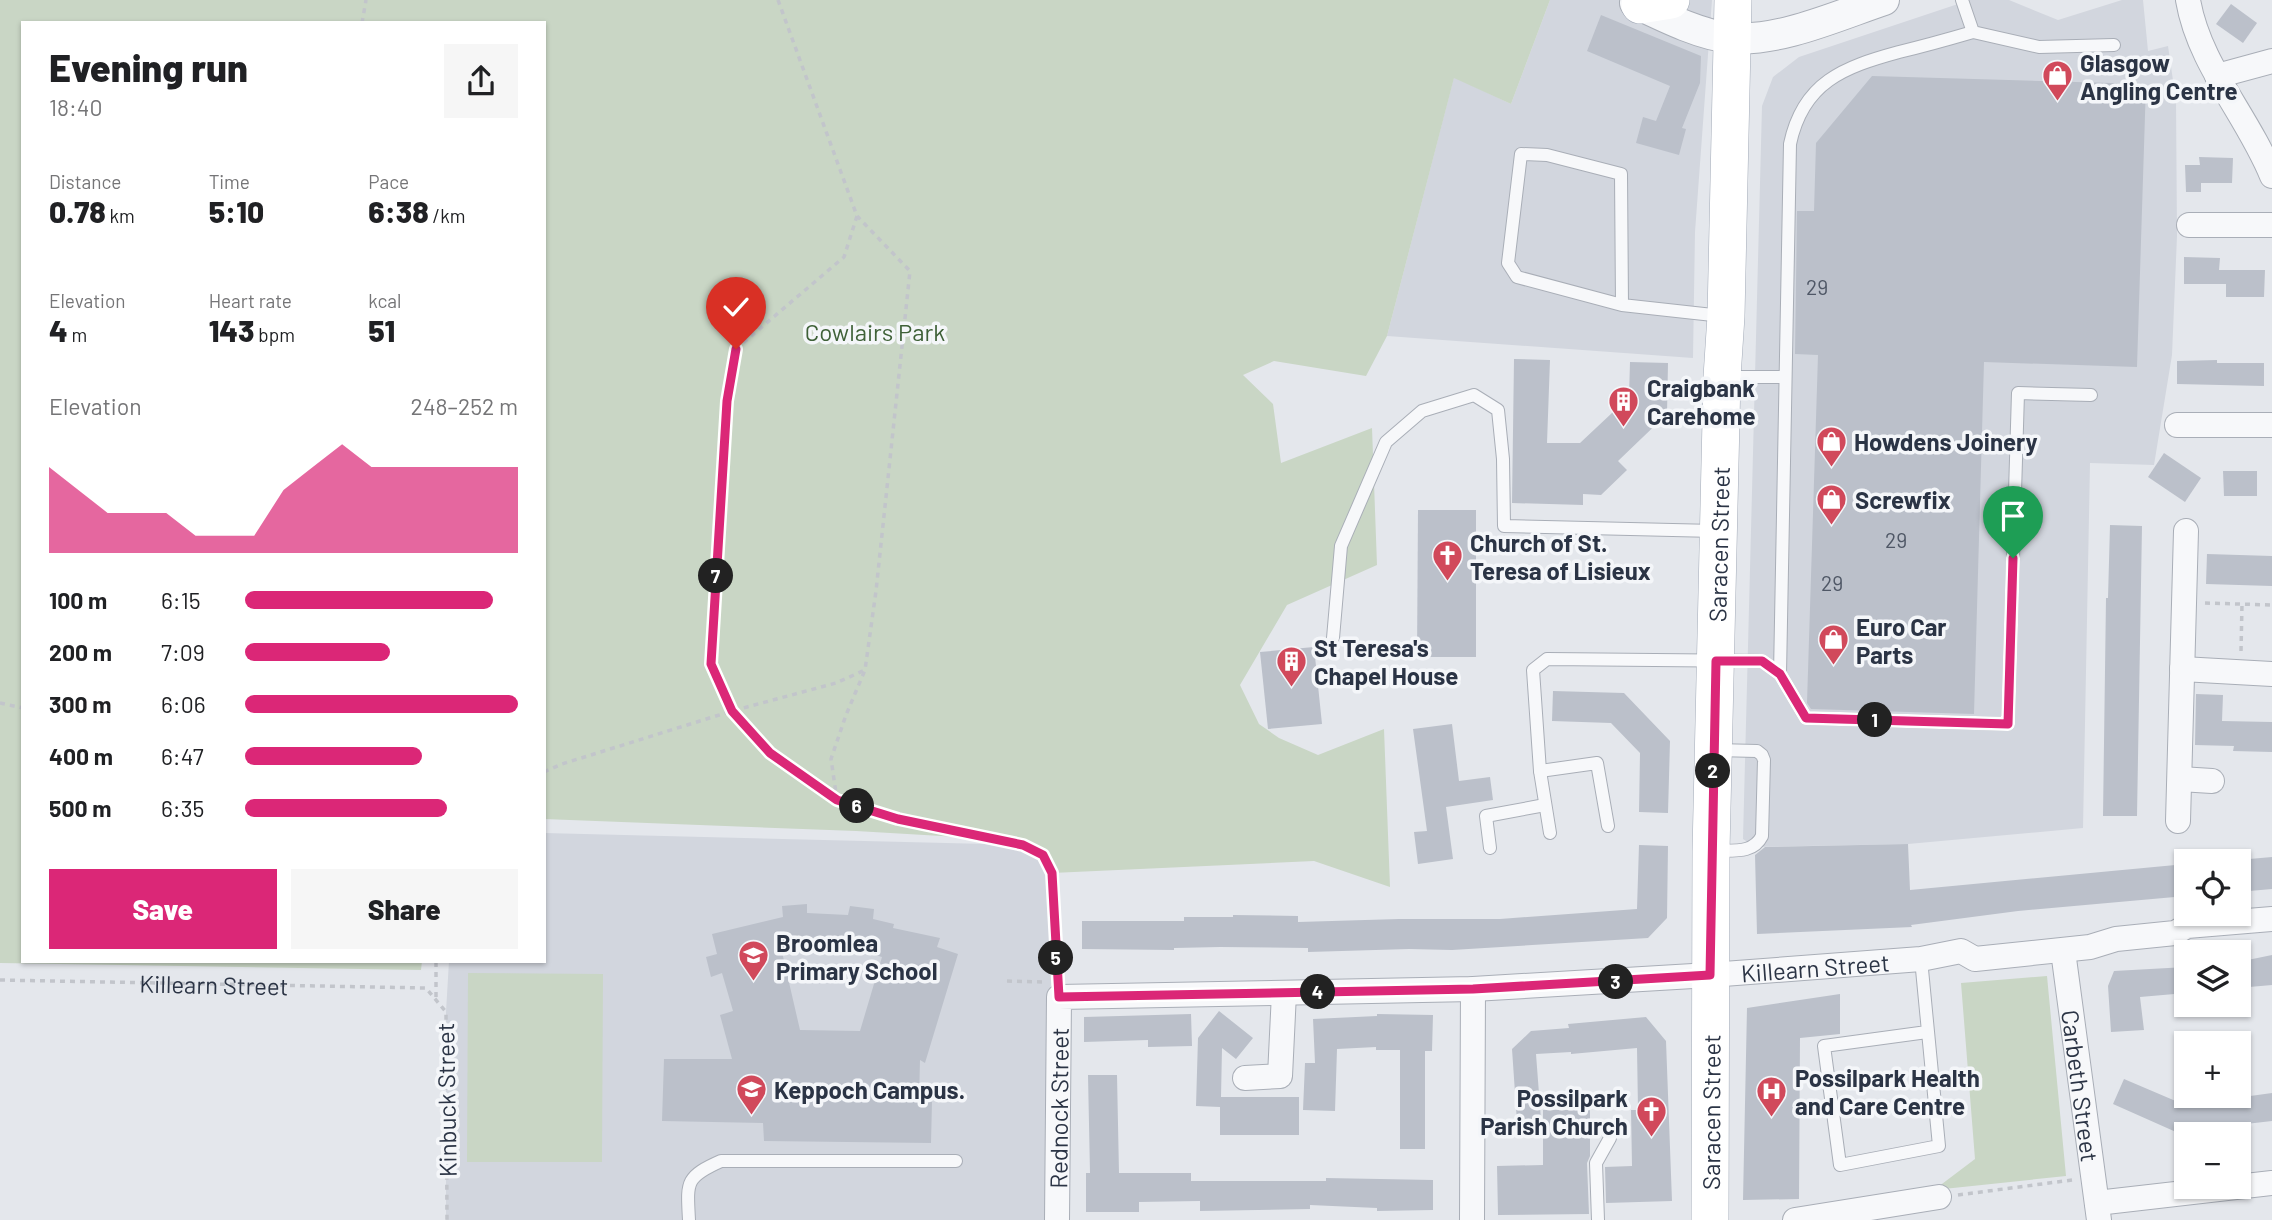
<!DOCTYPE html>
<html lang="en">
<head>
<meta charset="utf-8">
<style>
	:root { --surface:#fff; --page:#f6f6f6; --text:#202124; --muted:#757577; --accent:#db2777 }
	body { margin:0; font-family:Barlow,sans-serif; background:var(--page); color:var(--text); height:100vh; display:flex; flex-direction:column; font-size:26px; white-space:nowrap }
	* { box-sizing:border-box; margin:0 }
	p { font-size:23px; color:var(--muted) }
	.icon { flex:none; width:38px; height:38px; fill:none; stroke:currentColor; stroke-width:2; stroke-linecap:round; stroke-linejoin:round }
	.map { position:relative; flex:1; overflow:hidden }
	.panel { position:absolute; left:21px; top:21px; width:525px; height:942px; display:flex; flex-direction:column; background:var(--surface); border-radius:0px; box-shadow:0 2px 5px #0004 }
	.panel>* { flex:none }
	.buttons { position:absolute; left:2174px; top:849px; display:grid; gap:14px }
	.buttons a { display:grid; place-items:center; width:77px; height:77px; border-radius:0px; background:var(--surface); box-shadow:0 2px 5px #0004; font-size:35px }
	.pin { position:absolute; display:grid; place-items:center; width:60px; height:60px; color:#fff; margin:-72px -30px; border-radius:50% 50% 50% 0; rotate:-45deg; box-shadow:0 0 7px #0007 }
	.pin .icon { rotate:45deg }
	.km { position:absolute; width:35px; height:35px; margin:-18px; border-radius:50%; background:#222; color:#fff; font-size:19px; line-height:35px; text-align:center }
	.round { display:grid; place-items:center; flex:none; width:74px; height:74px; border-radius:0px; background:var(--page) }
	.head { display:flex; align-items:center; justify-content:space-between; height:119px; padding:0 28px }
	h1 { font-size:38px; font-weight:800; line-height:52px }
	.metrics { display:grid; grid-template-columns:repeat(3,1fr); gap:10px; height:119px; padding:7px 28px }
	.metrics div { display:grid; align-content:center }
	.metrics b { font-size:30px; font-weight:800 }
	.metrics small { font-size:19px; font-weight:400 }
	.metrics p { font-size:19px }
	.chart { height:196px; padding:14px 28px }
	.chart p { display:flex; justify-content:space-between }
	.chart svg { width:100%; height:126px; margin-top:7px; fill:var(--accent); opacity:.7 }
	.button { display:flex; gap:14px; margin-top:auto; padding:14px 28px }
	.button a { flex:1; height:80px; border-radius:0px; background:var(--accent); color:#fff; font-size:28px; font-weight:800; line-height:80px; text-align:center }
	.button a+a { background:var(--page); color:var(--text) }
	ul { padding:0 28px; list-style:none; font-size:23px }
	li { display:grid; grid-template-columns:112px 84px 1fr; align-items:center; height:52px }
	li i { height:18px; border-radius:9px; background:var(--accent) }
	.map>svg:first-child { display:block }
</style>
</head>
<body>
<div class="map">
<svg width="2272" height="1220" viewBox="0 0 2272 1220">
	<rect width="100%" height="100%" fill="#e4e7ec"/>
	<g fill="#d2d6de">
		<polygon points="1550,0 1712,0 1695,232 1693,358 1387,336 1454,77 1511,104"/>
		<polygon points="1970,0 2009,0 2058,20 2122,0 2143,0 2148,51 2168,46 2176,101 2177,236 2172,355 2154,465 2090,463 2083,828 1908,844 1755,847 1743,839 1762,106 1773,77 1799,57"/>
		<polygon points="544,833 1023,845 1043,855 1052,873 1057,1220 446,1220 446,1012 449,961 544,961"/>
	</g>
	<g fill="#c9d6c5">
		<polygon points="0,0 1550,0 1511,104 1454,78 1387,336 1366,376 1274,361 1243,375 1273,404 1281,463 1372,428 1377,565 1287,605 1240,685 1259,724 1279,738 1318,755 1384,729 1390,887 1314,861 1052,873 1043,855 1023,845 1025,841 856,831 544,819 544,23 23,23 23,961 422,961 421,970 0,963"/>
		<polygon points="468,973 603,974 602,1162 467,1162"/>
		<polygon points="2047,976 2066,1176 1934,1190 1975,1159 1961,983"/>
	</g>
	<g fill="#bbc0ca" fill-rule="evenodd">
		<polygon points="2231,4 2257,23 2243,43 2216,24"/>
		<polygon points="1601,15 1701,56 1700,83 1682,128 1686,129 1679,155 1636,143 1643,117 1656,121 1670,86 1587,51"/>
		<polygon points="1872,76 2146,84 2137,367 1984,362 1974,714 1811,709 1807,703 1818,355 1795,354 1797,211 1814,211 1816,143"/>
		<polygon points="2199,157 2233,158 2232,183 2201,183 2201,192 2186,192 2185,165 2200,165"/>
		<polygon points="2184,257 2220,258 2219,270 2265,270 2264,297 2226,297 2226,284 2184,284"/>
		<polygon points="1514,359 1550,360 1547,443 1580,443 1629,397 1630,362 1668,363 1667,414 1618,461 1627,470 1601,495 1583,494 1583,505 1512,503"/>
		<polygon points="2217,360 2217,363 2264,363 2264,386 2177,384 2177,361"/>
		<polygon points="2164,453 2201,478 2185,502 2148,477"/>
		<polygon points="2223,471 2257,471 2257,496 2224,496"/>
		<polygon points="1418,510 1476,510 1476,657 1417,657"/>
		<polygon points="2110,525 2142,526 2137,816 2103,816 2106,598 2108,598"/>
		<polygon points="2207,554 2272,556 2272,586 2206,584"/>
		<polygon points="1314,647 1322,724 1268,729 1260,652"/>
		<polygon points="1553,691 1624,693 1670,741 1668,813 1639,812 1640,753 1611,723 1552,721"/>
		<polygon points="2196,694 2223,695 2222,721 2272,722 2272,752 2233,751 2234,746 2195,745"/>
		<polygon points="1452,724 1459,781 1490,777 1493,800 1446,807 1453,859 1418,864 1414,832 1427,831 1413,729"/>
		<polygon points="1908,844 1910,890 2186,864 2186,896 2018,911 1911,925 1912,927 1757,934 1755,855 1765,847"/>
		<polygon points="1639,845 1668,846 1667,918 1648,938 1452,950 1409,949 1308,952 1308,948 1220,947 1174,948 1174,950 1082,949 1082,921 1184,921 1184,917 1233,917 1233,915 1298,916 1298,922 1399,919 1500,919 1637,909"/>
		<polygon points="2272,857 2272,889 2238,892 2238,860"/>
		<path d="M807,904V913L848,915L850,906L874,909L873,919L894,924L893,928L940,938L937,947L958,954L925,1063L920,1060L919,1101L932,1102L931,1143L764,1141L763,1123L662,1121L664,1059H732L720,1015L733,1011L722,973L711,977L706,957L717,954L712,934L783,917L782,906ZM800,947L858,950L882,957L860,1031L800,1030L782,952Z"/>
		<polygon points="2272,955 2272,985 2238,988 2238,962"/>
		<polygon points="2186,967 2186,993 2140,997 2144,1030 2111,1032 2108,986 2114,971"/>
		<polygon points="1840,994 1840,1034 1800,1038 1799,1199 1743,1200 1747,1008"/>
		<polygon points="1219,1011 1253,1038 1236,1059 1222,1048 1221,1097 1299,1097 1299,1135 1220,1135 1220,1107 1196,1106 1198,1038"/>
		<polygon points="1191,1014 1192,1046 1148,1047 1148,1040 1084,1042 1084,1017"/>
		<polygon points="1377,1014 1433,1015 1432,1051 1425,1051 1425,1149 1400,1149 1400,1050 1376,1050 1376,1047 1337,1049 1335,1111 1303,1110 1305,1063 1315,1063 1313,1019 1377,1016"/>
		<polygon points="1646,1017 1666,1041 1672,1201 1606,1203 1605,1167 1632,1166 1631,1110 1638,1110 1637,1048 1571,1054 1571,1052 1536,1054 1541,1120 1517,1122 1512,1049 1531,1031 1569,1028 1568,1024"/>
		<polygon points="1088,1075 1117,1075 1119,1173 1191,1173 1191,1181 1326,1181 1326,1178 1433,1180 1433,1210 1377,1211 1377,1208 1310,1205 1310,1209 1200,1211 1200,1201 1139,1202 1139,1212 1086,1212 1086,1173 1090,1173"/>
		<polygon points="2124,1079 2185,1105 2272,1093 2272,1121 2176,1132 2113,1104"/>
		<polygon points="1543,1110 1590,1110 1590,1156 1587,1163 1589,1214 1498,1215 1497,1166 1543,1165"/>
	</g>
	<g fill="none" stroke-linecap="round" stroke-linejoin="round">
		<defs>
			<g id="service">
				<polyline points="1962,0 1973,32 2039,47 2114,45"/>
				<polyline points="1622,305 1621,174 1547,155 1521,154 1508,263 1517,277 1622,305 1722,316"/>
				<polyline points="1726,377 1785,377"/>
				<polyline points="1333,638 1341,546 1386,442 1422,411 1474,395 1498,410 1503,459 1504,526 1715,531"/>
				<path d="M1780,674L1790,144C1803,82 1844,67 1899,52C1924,46 1949,39 1973,32"/>
				<polyline points="1540,771 1597,763 1608,826"/>
				<polyline points="1550,833 1540,771 1533,670 1547,659 1762,661 1780,674 1806,718 2008,724 2018,393 2091,395"/>
				<polyline points="1490,848 1486,816 1545,805"/>
				<path d="M1715,851C1733,850 1753,854 1762,836L1764,760L1762,755L1757,751L1716,750"/>
				<polyline points="1921,959 1939,1146 1840,1165 1824,1046 1927,1032"/>
				<path d="M689,1220C687,1182 685,1177 721,1161H956"/>
				<polyline points="1598,1220 1596,1163 1610,1138"/>
			</g>
			<g id="minor">
				<path d="M2188,0C2199,65 2248,116 2272,176"/>
				<polyline points="2217,76 2272,61"/>
				<polyline points="2189,225 2272,225"/>
				<polyline points="2177,425 2272,425"/>
				<polyline points="2182,669 2272,674"/>
				<polyline points="2180,779 2212,781"/>
				<polyline points="2178,821 2186,531"/>
				<path id="s2" d="M2063,951L2099,1220"/>
				<polyline points="1245,1078 1280,1076 1284,993"/>
				<polyline points="2097,1203 2272,1183"/>
				<path id="s3" d="M1057,1220L1059,997L1473,989L1710,975L1921,959L1961,951L1975,959L2090,947L2116,939L2175,933L2187,926L2272,919"/>
				<polyline points="1472,1220 1473,989"/>
				<polyline points="1795,1220 1939,1197"/>
			</g>
			<path id="tertiary" d="M1635,3C1662,16 1702,36 1732,38C1780,42 1839,15 1884,0"/>
			<g id="primary">
				<polyline points="1640,5 1671,0"/>
				<path id="s4" d="M1710,1220L1711,851L1722,377L1726,316L1733,0"/>
			</g>
		</defs>
		<use href="#service" stroke="#a9aeb7" stroke-width="14"/>
		<use href="#minor" stroke="#a9aeb7" stroke-width="26"/>
		<use href="#tertiary" stroke="#a9aeb7" stroke-width="32"/>
		<use href="#primary" stroke="#a3abb8" stroke-width="38"/>
		<g stroke="#c2c5cb" stroke-width="3.5" stroke-dasharray="5 5" stroke-linecap="butt">
			<polyline points="778,0 857,216 844,257 736,349 727,401 711,664 732,711 770,753 837,800 898,819 1023,845 1043,855 1052,873 1058,978"/>
			<polyline points="362,23 366,0"/>
			<polyline points="2205,603 2272,605"/>
			<polyline points="2241,651 2242,604"/>
			<polyline points="0,703 23,708"/>
			<polyline points="544,772 562,764 732,711 836,683 865,670"/>
			<polyline points="837,800 831,759 846,715 865,670 876,591 910,271 857,216"/>
			<path id="s1" d="M0,980L426,988L446,1012L447,1220"/>
			<polyline points="1007,981 1045,982"/>
			<polyline points="436,997 436,961"/>
			<polyline points="1958,1195 2072,1180"/>
		</g>
		<use href="#service" stroke="#f7f8fa" stroke-width="12"/>
		<use href="#minor" stroke="#f7f8fa" stroke-width="24"/>
		<use href="#tertiary" stroke="#f7f8fa" stroke-width="30"/>
		<use href="#primary" stroke="#fff" stroke-width="37"/>
	</g>
	<g fill="none" stroke-linecap="round" stroke-linejoin="round">
		<defs>
			<polyline id="route" points="736,349 727,401 711,664 732,711 770,753 837,800 898,819 1023,845 1043,855 1052,873 1059,997 1473,989 1710,975 1716,661 1762,661 1780,674 1806,718 2008,724 2013,558"/>
		</defs>
		<use href="#route" stroke="#fff" stroke-width="14"/>
		<use href="#route" stroke="#db2777" stroke-width="9"/>
	</g>
	<defs>
		<symbol id="shop-pin" viewBox="-11 -11 22 30"><path d="M0 17L-7.5 6A9.5 9.5 0 1 1 7.5 6Z" fill="#d1495b" stroke="#f4f6f9"/><path d="M-5-2.5h2.3a2.7 3.5 0 0 1 5.4 0H5L5.5 6h-11ZM-1.5-2.5h3a1.5 2.3 0 0 0-3 0Z" fill="#fff"/></symbol>
		<symbol id="building-pin" viewBox="-11 -11 22 30"><path d="M0 17L-7.5 6A9.5 9.5 0 1 1 7.5 6Z" fill="#d1495b" stroke="#f4f6f9"/><path d="M-4-6H4V6H1V3H-1V6H-4ZM-2.5-4.3h1.7v1.8h-1.7ZM.8-4.3h1.7v1.8H.8ZM-2.5-1h1.7V.8h-1.7ZM.8-1h1.7V.8H.8Z" fill="#fff"/></symbol>
		<symbol id="church-pin" viewBox="-11 -11 22 30"><path d="M0 17L-7.5 6A9.5 9.5 0 1 1 7.5 6Z" fill="#d1495b" stroke="#f4f6f9"/><path d="M-1.2-6h2.4v3.5h3.3v2.4h-3.3V6h-2.4V-.1h-3.3v-2.4h3.3Z" fill="#fff"/></symbol>
		<symbol id="school-pin" viewBox="-11 -11 22 30"><path d="M0 17L-7.5 6A9.5 9.5 0 1 1 7.5 6Z" fill="#d1495b" stroke="#f4f6f9"/><path d="M0-5L7-2L0 1L-7-2ZM-4 1L0 2.5L4 1V4Q0 6-4 4Z" fill="#fff"/></symbol>
		<symbol id="hospital-pin" viewBox="-11 -11 22 30"><path d="M0 17L-7.5 6A9.5 9.5 0 1 1 7.5 6Z" fill="#d1495b" stroke="#f4f6f9"/><path d="M-5-5h3v3.5h4V-5h3V5h-3V1.5h-4V5h-3Z" fill="#fff"/></symbol>
	</defs>
	<g fill-rule="evenodd">
		<use href="#shop-pin" x="2040" y="58" width="35" height="47"/>
		<use href="#building-pin" x="1606" y="384" width="35" height="47"/>
		<use href="#shop-pin" x="1814" y="424" width="35" height="47"/>
		<use href="#shop-pin" x="1814" y="482" width="35" height="47"/>
		<use href="#church-pin" x="1430" y="538" width="35" height="47"/>
		<use href="#shop-pin" x="1816" y="622" width="35" height="47"/>
		<use href="#building-pin" x="1274" y="644" width="35" height="47"/>
		<use href="#school-pin" x="736" y="938" width="35" height="47"/>
		<use href="#school-pin" x="734" y="1072" width="35" height="47"/>
		<use href="#hospital-pin" x="1754" y="1074" width="35" height="47"/>
		<use href="#church-pin" x="1634" y="1094" width="35" height="47"/>
	</g>
	<g text-anchor="middle" dominant-baseline="central" stroke-width="7" stroke-linejoin="round" paint-order="stroke">
		<g font-size="21" fill="#4f5766">
			<text x="1817" y="286">29</text>
			<text x="1896" y="539">29</text>
			<text x="1832" y="582">29</text>
		</g>
		<g font-size="24" font-weight="bold" fill="#2b3445" stroke="#f4f6f9" text-anchor="start">
			<text x="2080" y="62">Glasgow<tspan x="2080" dy="28">Angling Centre</tspan></text>
			<text x="1647" y="387">Craigbank<tspan x="1647" dy="28">Carehome</tspan></text>
			<text x="1854" y="441">Howdens Joinery</text>
			<text x="1855" y="499">Screwfix</text>
			<text x="1470" y="542">Church of St.<tspan x="1470" dy="28">Teresa of Lisieux</tspan></text>
			<text x="1856" y="626">Euro Car<tspan x="1856" dy="28">Parts</tspan></text>
			<text x="1314" y="647">St Teresa's<tspan x="1314" dy="28">Chapel House</tspan></text>
			<text x="776" y="942">Broomlea<tspan x="776" dy="28">Primary School</tspan></text>
			<text x="1795" y="1077">Possilpark Health<tspan x="1795" dy="28">and Care Centre</tspan></text>
			<text x="774" y="1089">Keppoch Campus.</text>
			<text x="1628" y="1097" text-anchor="end">Possilpark<tspan x="1628" dy="28">Parish Church</tspan></text>
		</g>
		<g font-size="24" fill="#3f6138" stroke="#f4f6f9">
			<text x="875" y="331">Cowlairs Park</text>
		</g>
		<g font-size="24" fill="#2b3445" stroke="#f4f6f9">
			<text stroke="none"><textPath href="#s4" startOffset="676">Saracen Street</textPath></text>
			<text stroke="none"><textPath href="#s3" startOffset="980">Killearn Street</textPath></text>
			<text stroke="none"><textPath href="#s1" startOffset="214">Killearn Street</textPath></text>
			<text stroke="none"><textPath href="#s2" startOffset="136">Carbeth Street</textPath></text>
			<text transform="translate(446 1100) rotate(-91)">Kinbuck Street</text>
			<text stroke="none"><textPath href="#s3" startOffset="112">Rednock Street</textPath></text>
			<text stroke="none"><textPath href="#s4" startOffset="108">Saracen Street</textPath></text>
		</g>
	</g>
</svg>
<div class="buttons">
<a><svg class="icon" aria-label="locate" viewBox="0 0 24 24"><circle cx="12" cy="12" r="6"/><path d="M12 2v4M12 18v4M2 12h4M18 12h4"/></svg></a>
<a><svg class="icon" aria-label="layers" viewBox="0 0 24 24"><path d="M12 4l9 5-9 5-9-5zM3 14l9 5 9-5"/></svg></a>
<a>+</a>
<a>−</a>
</div>
<div class="pin" style="left:2013px;top:558px;background:#1e9e55"><svg class="icon" aria-label="arrive" viewBox="0 0 24 24"><path d="M6 21V4h12l-3 4 3 4H6"/></svg></div>
<div class="pin" style="left:736px;top:349px;background:#d93025"><svg class="icon" aria-label="check" viewBox="0 0 24 24"><path d="M5 12l5 5 9-10"/></svg></div>
<b class="km" style="left:1875px;top:720px">1</b>
<b class="km" style="left:1713px;top:771px">2</b>
<b class="km" style="left:1616px;top:982px">3</b>
<b class="km" style="left:1318px;top:992px">4</b>
<b class="km" style="left:1056px;top:958px">5</b>
<b class="km" style="left:857px;top:806px">6</b>
<b class="km" style="left:716px;top:576px">7</b>
<section class="panel">
<div class="head"><div><h1>Evening run</h1><p>18:40</p></div><a class="round"><svg class="icon" aria-label="share" viewBox="0 0 24 24"><path d="M12 15V3M7 8l5-5 5 5M5 13v7h14v-7"/></svg></a></div>
<div class="metrics">
<div><p>Distance</p><b>0.78<small> km</small></b></div>
<div><p>Time</p><b>5:10</b></div>
<div><p>Pace</p><b>6:38<small> /km</small></b></div>
</div>
<div class="metrics">
<div><p>Elevation</p><b>4<small> m</small></b></div>
<div><p>Heart rate</p><b>143<small> bpm</small></b></div>
<div><p>kcal</p><b>51</b></div>
</div>
<div class="chart"><p><span>Elevation</span>248–252 m</p>
<svg viewBox="0 0 160 44" preserveAspectRatio="none"><path d="M0 44V14L10 22L20 30L30 30L40 30L50 38L60 38L70 38L80 22L90 14L100 6L110 14L120 14L130 14L140 14L150 14L160 14V44z"/></svg>
</div>
<ul>
<li><b>100 m</b>6:15<i style="width:91%"></i></li>
<li><b>200 m</b>7:09<i style="width:53%"></i></li>
<li><b>300 m</b>6:06<i style="width:100%"></i></li>
<li><b>400 m</b>6:47<i style="width:65%"></i></li>
<li><b>500 m</b>6:35<i style="width:74%"></i></li>
</ul>
<div class="button"><a>Save</a><a>Share</a></div>
</section>
</div>
</body>
</html>
